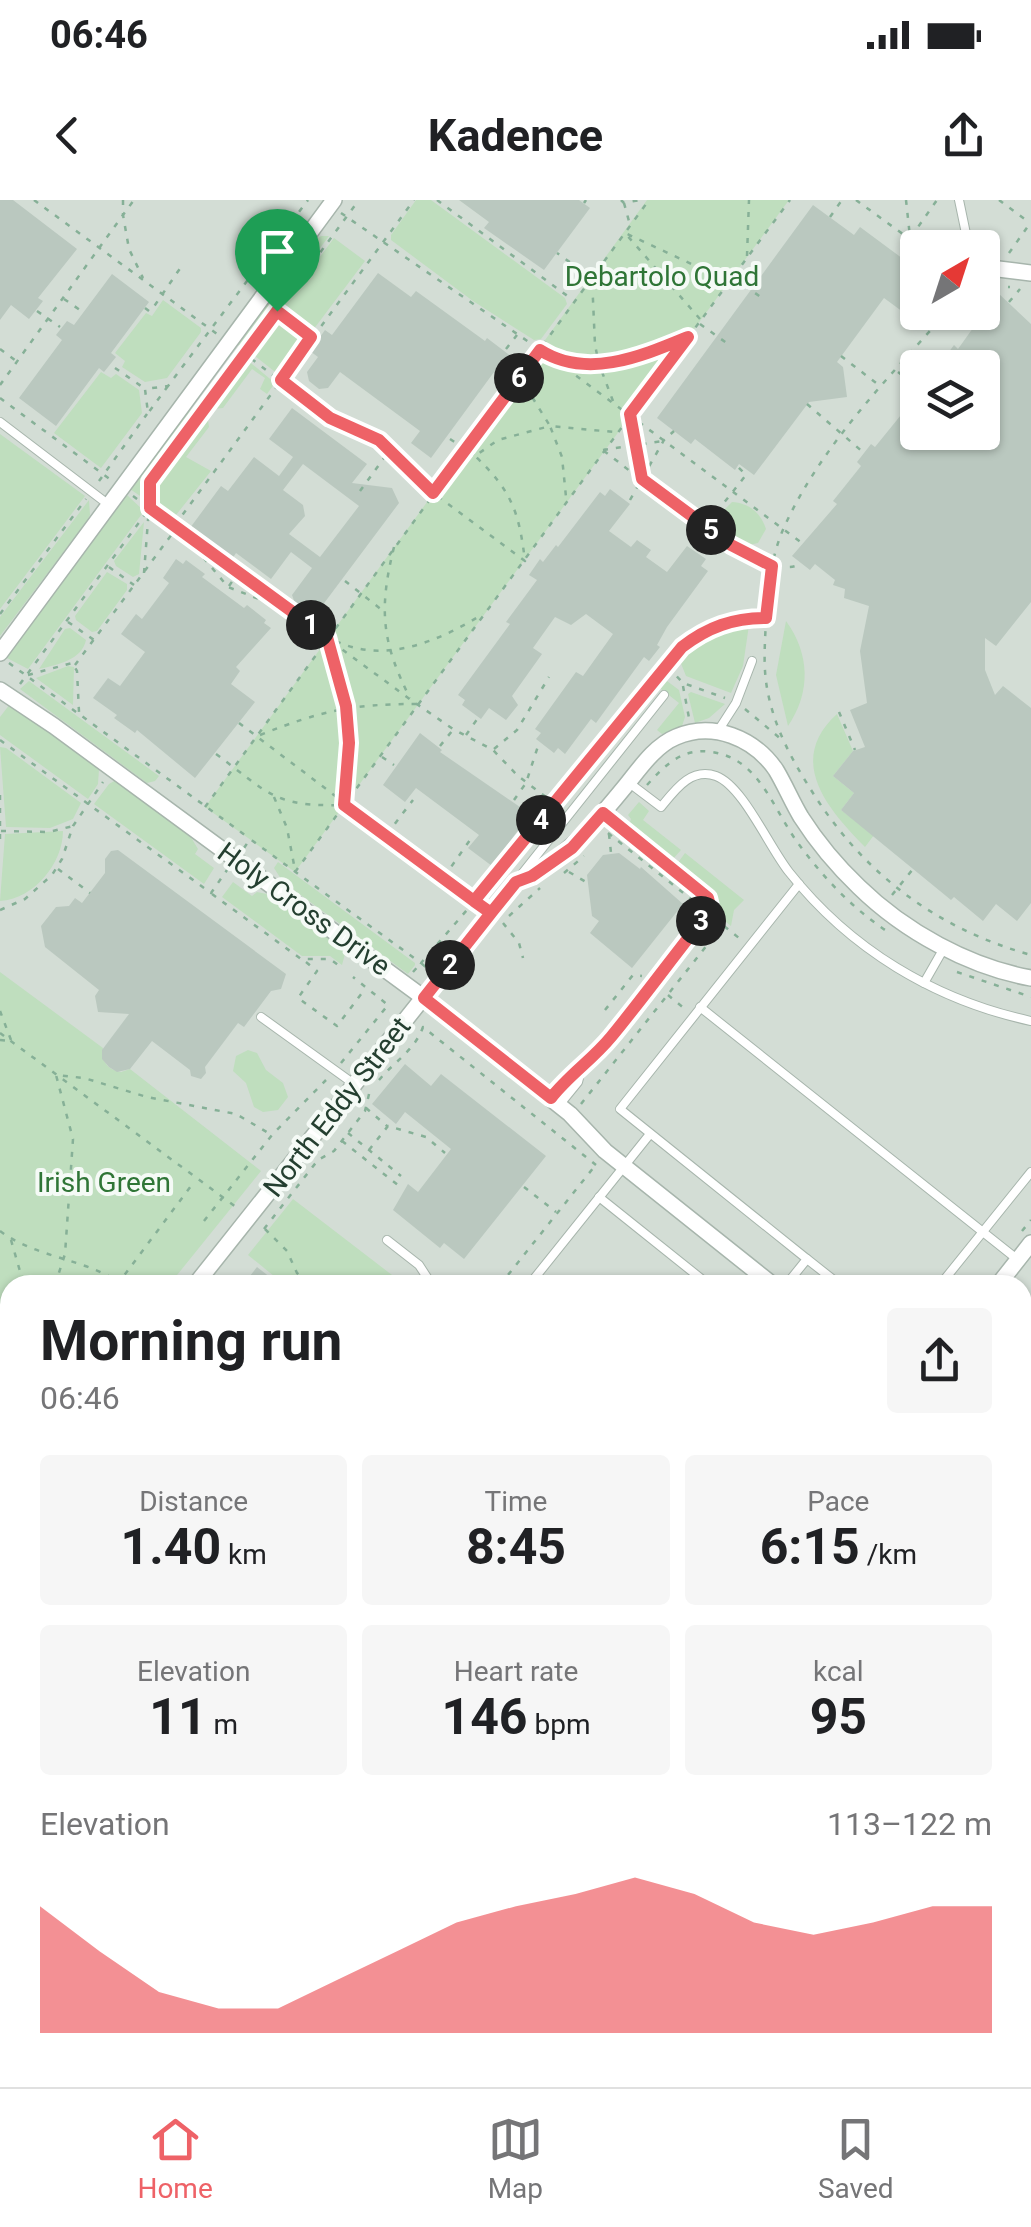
<!DOCTYPE html>
<html lang="en">
<head>
<meta charset="utf-8">
<style>
	:root { --surface:#fff; --page:#f6f6f6; --text:#202124; --muted:#757577; --line:#e0e0e0; --accent:#ee6267 }
	body { margin:0; font-family:Roboto,sans-serif; background:var(--page); color:var(--text); height:100vh; display:flex; flex-direction:column; font-size:38px; white-space:nowrap }
	* { box-sizing:border-box; margin:0 }
	p { font-size:32px; color:var(--muted) }
	.icon { flex:none; width:55px; height:55px; fill:none; stroke:currentColor; stroke-width:2; stroke-linecap:round; stroke-linejoin:round }
	.map { position:relative; flex:1; overflow:hidden }
	.drawer { position:absolute; left:0px; top:1075px; width:1032px; height:812px; display:flex; flex-direction:column; background:var(--surface); border-radius:30px 30px 0 0; box-shadow:0 2px 8px #0004 }
	.drawer>* { flex:none }
	.needle { width:65px; rotate:39deg }
	.buttons { position:absolute; left:900px; top:30px; display:grid; gap:20px }
	.buttons a { display:grid; place-items:center; width:100px; height:100px; border-radius:10px; background:var(--surface); box-shadow:0 2px 8px #0004; font-size:50px }
	.pin { position:absolute; display:grid; place-items:center; width:85px; height:85px; color:#fff; margin:-102px -42px; border-radius:50% 50% 50% 0; rotate:-45deg; box-shadow:0 0 10px #0007 }
	.pin .icon { rotate:45deg }
	.km { position:absolute; width:50px; height:50px; margin:-25px; border-radius:50%; background:#222; color:#fff; font-size:28px; line-height:50px; text-align:center }
	.round { display:grid; place-items:center; flex:none; width:105px; height:105px; border-radius:10px; background:var(--page) }
	.overview { display:flex; align-items:center; justify-content:space-between; height:170px; padding:0 40px }
	h1 { font-size:55px; font-weight:700; line-height:75px }
	.metrics { display:grid; grid-template-columns:repeat(3,1fr); gap:15px; height:170px; padding:10px 40px }
	.metrics div { display:grid; align-content:center; border-radius:10px; background:var(--page); text-align:center }
	.metrics b { font-size:50px; font-weight:700 }
	.metrics small { font-size:28px; font-weight:400 }
	.metrics p { font-size:28px }
	.chart { height:280px; padding:20px 40px }
	.chart p { display:flex; justify-content:space-between }
	.chart svg { width:100%; height:180px; margin-top:10px; fill:var(--accent); opacity:.7 }
	.status { display:flex; justify-content:space-between; align-items:center; height:70px; padding:0 50px; background:var(--surface); direction:ltr }
	.status svg { height:28px; fill:currentColor }
	header { display:flex; justify-content:space-between; align-items:center; height:130px; padding:0 40px; background:var(--surface); font-size:45px; font-weight:700 }
	.dock { display:flex; justify-content:space-around; align-items:center; height:140px; border-top:2px solid var(--line); background:var(--surface); font-size:28px; color:var(--muted) }
	.dock a { display:grid; justify-items:center; gap:5px }
	.dock .active { color:var(--accent) }
	.map>svg:first-child { display:block }
</style>
</head>
<body>
<div class="status"><b>06:46</b><svg viewBox="0 0 49 12"><path d="M0 12V9h3v3zM5 12V6h3v6zM10 12V3h3v9zM15 12V0h3v12zM26 1h20v11H26zM47 4h2v5h-2z"/></svg></div>
<header><svg class="icon" aria-label="back" viewBox="0 0 24 24"><path d="M15 5l-7 7 7 7"/></svg>Kadence<svg class="icon" aria-label="share" viewBox="0 0 24 24"><path d="M12 15V3M7 8l5-5 5 5M5 13v7h14v-7"/></svg></header>
<div class="map">
<svg width="1031" height="1887" viewBox="0 0 1031 1887">
	<rect width="100%" height="100%" fill="#e4ede7"/>
	<g fill="#d3ddd5" fill-rule="evenodd">
		<path d="M0,0H1031V1847L1022,1846V1085H10V1197L0,1189ZM918,48H982V112H918ZM918,168H982V232H918Z"/>
		<polygon points="0,1280 10,1288 10,1738 0,1730"/>
		<polygon points="654,1878 800,1878 829,1887 650,1887"/>
	</g>
	<g fill="#bfdebe">
		<polygon points="416,0 431,0 565,98 567,104 541,139 534,140 473,101 391,40 391,35"/>
		<polygon points="647,0 789,0 295,672 205,607"/>
		<polygon points="321,36 329,36 246,149 238,145 315,40"/>
		<polygon points="334,38 365,61 310,134 280,110"/>
		<polygon points="163,100 201,128 201,132 167,178 145,182 122,167 125,161 115,153 146,113 152,116"/>
		<polygon points="277,115 307,139 279,175 250,152"/>
		<polygon points="246,159 275,183 267,194 260,189 265,178 252,169 223,208 213,209 209,207"/>
		<polygon points="101,172 111,178 116,174 139,190 142,213 101,268 54,233"/>
		<polygon points="192,210 198,213 148,281 146,300 130,289 187,212"/>
		<polygon points="202,216 208,220 209,227 186,257 211,271 172,320 153,304 154,282"/>
		<polygon points="0,234 85,296 0,409"/>
		<polygon points="127,295 144,311 28,469 7,458"/>
		<polygon points="89,300 90,315 87,321 0,436 0,417"/>
		<path d="M732,302C749,303 761,313 766,329L758,343L744,346L721,330L718,316Z"/>
		<polygon points="144,322 139,374 133,377 116,366 114,361"/>
		<polygon points="107,372 127,384 127,390 97,431 92,432 76,420 75,416"/>
		<path d="M786,421C810,454 811,492 788,526L776,475Z"/>
		<path d="M743,422L749,425L743,466L731,493L686,476L680,461C688,436 719,427 743,422Z"/>
		<path d="M70,428L86,440C82,460 57,465 39,469L65,429Z"/>
		<polygon points="68,466 74,467 73,505 36,478"/>
		<polygon points="29,481 159,576 155,581 147,583 20,489"/>
		<polygon points="667,481 679,490 685,517 682,526 662,534 657,530 679,503 656,485"/>
		<polygon points="691,492 725,504 709,518 695,523 688,494"/>
		<polygon points="10,504 99,569 98,584 88,599 0,535 0,517"/>
		<path d="M837,514L853,551L833,576L854,593L841,610L874,635L865,647C831,612 784,562 837,514Z"/>
		<polygon points="0,547 6,548 81,603 73,619 50,628 6,627"/>
		<polygon points="116,580 189,634 198,649 195,654 214,668 204,684 94,604 109,584"/>
		<polygon points="639,602 649,611 643,620 681,650 672,660 629,625 631,619 628,615"/>
		<path d="M63,631C63,663 34,699 0,701L5,634Z"/>
		<polygon points="685,653 744,700 734,710 731,726 714,712 710,691 677,664"/>
		<polygon points="278,662 415,763 415,765 408,774 283,682 274,668"/>
		<polygon points="233,682 252,696 257,692 272,695 339,745 345,754 342,765 330,756 302,756 222,697"/>
		<path d="M0,772L103,848C101,862 108,870 121,872L130,869L261,971L169,1085H10V1175L0,1167Z"/>
		<polygon points="248,850 257,853 266,870 283,883 288,897 278,910 263,912 254,907 246,883 233,871 236,856"/>
		<polygon points="293,999 405,1085 285,1085 248,1055"/>
		<polygon points="638,1878 717,1878 712,1887 630,1887"/>
	</g>
	<g fill="#bac8bf" fill-rule="evenodd">
		<polygon points="0,0 13,0 77,49 38,98 43,101 29,119 11,105 0,120"/>
		<polygon points="459,0 579,0 590,8 544,70 484,28 489,22"/>
		<polygon points="813,5 854,35 860,27 918,70 918,123 884,98 837,162 843,167 847,197 809,202 754,275 739,264 735,270 695,239 691,244 657,218"/>
		<polygon points="378,73 411,97 416,91 485,141 487,138 512,157 498,175 494,172 431,258 411,243 420,231 340,172 328,188 319,189 309,181 307,172 318,157 310,151 325,130 332,135"/>
		<polygon points="112,74 149,102 111,153 116,157 104,172 99,168 56,226 19,198 62,140 56,135 67,121 74,125"/>
		<polygon points="998,93 1031,124 1031,402 996,446 985,438 985,470 995,495 1003,486 1031,508 1031,703 1017,721 996,704 983,721 954,697 951,700 841,610 854,593 833,576 853,551 865,547 850,510 867,503 860,451 869,406 844,398 845,389 833,385 835,380 815,364 810,370 792,356 837,304 833,301 861,266 857,262 871,244 875,247 918,194 918,232 982,232 982,168 937,168 954,145 958,149"/>
		<path d="M292,208L367,264L352,283L392,288L399,303L316,414L298,412L292,395L312,368L291,352L271,379L236,353L232,359L190,328L221,286L228,291L254,257L279,276L293,257L269,239ZM303,264L359,306L320,357L289,334L305,316L303,305L283,290Z"/>
		<polygon points="610,289 630,304 609,331 631,347 637,340 651,350 646,357 667,372 687,346 706,359 701,366 708,371 667,427 657,445 660,447 649,461 644,457 596,523 591,519 565,554 558,548 554,553 536,539 541,533 535,529 576,472 583,476 613,434 586,414 571,425 555,417 533,448 542,454 512,496 518,505 506,520 489,508 481,519 462,505 465,500 458,495 510,424 506,422 537,380 529,375 540,359 543,362 556,345 558,347 600,292 605,296"/>
		<polygon points="176,359 183,364 186,360 205,374 202,377 244,408 247,405 266,420 264,423 271,428 236,467 240,471 231,484 255,502 195,578 137,530 135,533 114,518 117,515 93,498 108,478 120,486 145,452 121,434 136,414 142,419 169,383 163,378"/>
		<polygon points="420,533 442,550 440,552 530,614 492,666 468,648 479,635 416,588 405,602 383,585"/>
		<polygon points="118,650 286,774 281,789 271,791 244,827 238,823 205,867 206,873 201,879 191,876 190,870 152,841 130,869 117,872 109,867 102,859 102,850 129,814 98,812 95,796 99,790 45,747 41,726 56,707 69,706 75,698 82,703 105,673 105,659 111,651"/>
		<polygon points="619,653 640,669 641,667 683,704 632,768 590,733 599,721 592,716 587,675 603,655"/>
		<polygon points="405,864 431,886 441,874 546,956 464,1059 444,1043 440,1048 393,1010 408,984 418,992 451,949 405,912 396,924 372,904"/>
		<polygon points="257,1067 280,1085 243,1085"/>
	</g>
	<g fill="none" stroke-linecap="round" stroke-linejoin="round">
		<defs>
			<g id="lane">
				<polyline points="959,0 969,48"/>
				<polyline points="0,222 109,305"/>
				<polyline points="718,531 736,503 752,461"/>
				<path d="M628,582L661,607C675,590 691,567 716,576C743,586 769,647 789,672C850,749 934,800 1031,821"/>
				<polyline points="521,675 664,495"/>
				<polyline points="799,684 620,909 807,1059"/>
				<polyline points="924,783 944,748"/>
				<polyline points="700,807 1017,1059"/>
				<polyline points="261,817 354,884"/>
				<polyline points="551,898 569,876 581,870 609,838 710,706 702,691 603,613"/>
				<polyline points="560,904 578,882 581,870"/>
				<polyline points="599,997 709,1085"/>
				<polyline points="387,1040 419,1065 432,1085"/>
				<polyline points="529,1085 650,934"/>
				<polyline points="786,1085 807,1059 840,1085"/>
				<polyline points="940,1085 1031,972"/>
				<polyline points="450,1878 461,1887"/>
				<polyline points="0,1884 4,1887"/>
			</g>
			<g id="street">
				<polyline points="982,67 1031,73"/>
				<polyline points="0,453 334,0"/>
				<polyline points="0,490 54,526 424,798 570,914 605,951 773,1085"/>
				<path d="M195,1085L515,682C562,663 591,628 623,589C638,571 654,546 676,537C713,521 754,538 776,570C785,585 792,602 801,617C817,642 837,666 859,687C904,731 969,767 1031,778"/>
				<polyline points="998,1085 1031,1043"/>
				<polyline points="1022,1282 1031,1289"/>
				<polyline points="1022,1704 1031,1693"/>
				<polyline points="0,1757 10,1765"/>
				<polyline points="147,1878 159,1887"/>
				<polyline points="355,1878 366,1887"/>
				<polyline points="72,1887 81,1878"/>
				<polyline points="335,1887 342,1878"/>
				<polyline points="968,1887 969,1878"/>
			</g>
			<g id="secondary">
				<polyline points="0,1207 10,1215"/>
				<polyline points="0,1237 10,1245"/>
				<polyline points="0,1327 10,1314"/>
				<polyline points="1022,1866 1031,1866"/>
				<polyline points="907,1878 948,1887"/>
			</g>
		</defs>
		<use href="#lane" stroke="#a7b5ac" stroke-width="10"/>
		<use href="#street" stroke="#a7b5ac" stroke-width="18"/>
		<use href="#secondary" stroke="#a6bcae" stroke-width="22"/>
		<g stroke="#86b097" stroke-width="2.5" stroke-dasharray="5 8" stroke-linecap="butt">
			<polyline points="34,0 217,134"/>
			<polyline points="123,0 123,15 134,0"/>
			<polyline points="437,0 573,100"/>
			<polyline points="621,0 624,3 640,0"/>
			<polyline points="856,0 922,48"/>
			<polyline points="906,0 910,37"/>
			<polyline points="999,0 1030,23"/>
			<polyline points="584,3 586,0"/>
			<polyline points="624,3 630,25"/>
			<polyline points="341,13 555,160 802,343"/>
			<polyline points="830,17 842,0"/>
			<polyline points="911,37 937,0"/>
			<polyline points="1009,53 1031,22"/>
			<polyline points="747,56 749,0"/>
			<polyline points="734,78 762,98"/>
			<polyline points="982,86 1010,87"/>
			<polyline points="982,95 991,103"/>
			<polyline points="64,99 80,110"/>
			<polyline points="1009,102 1020,89"/>
			<polyline points="145,108 149,111 153,108 181,67"/>
			<polyline points="37,111 60,127"/>
			<polyline points="277,111 310,136"/>
			<path d="M947,112C889,177 823,244 786,323C772,352 767,388 766,419C765,443 763,465 767,488C773,523 789,555 808,585C860,671 934,728 1031,755"/>
			<polyline points="700,119 625,33 728,81"/>
			<polyline points="700,124 728,144"/>
			<polyline points="0,149 15,160"/>
			<polyline points="506,149 517,135"/>
			<path d="M241,151L330,218L379,240L401,260L417,281L525,361C519,312 512,291 475,256L498,240L550,226L562,257L566,297"/>
			<polyline points="841,156 880,186"/>
			<polyline points="557,160 599,164 595,145 592,78 557,53"/>
			<polyline points="115,168 144,188"/>
			<polyline points="506,169 529,192 550,226 614,232"/>
			<polyline points="898,172 916,186"/>
			<polyline points="0,185 123,15 129,49 143,78"/>
			<polyline points="168,186 148,213 145,189 168,186 308,0"/>
			<polyline points="0,198 111,280"/>
			<polyline points="613,201 599,164 642,157 687,138"/>
			<polyline points="807,204 864,253"/>
			<polyline points="630,216 642,277"/>
			<polyline points="450,239 474,255"/>
			<polyline points="603,250 663,241"/>
			<path d="M604,251C633,272 771,390 801,363"/>
			<polyline points="99,281 147,214"/>
			<polyline points="360,291 389,251"/>
			<polyline points="133,296 411,500 453,529 493,550 518,576 558,606"/>
			<polyline points="630,300 664,240 674,231"/>
			<polyline points="175,325 414,0"/>
			<polyline points="187,338 228,387 287,410"/>
			<polyline points="698,346 719,309 746,275 737,266"/>
			<path d="M394,347C379,408 381,441 410,498"/>
			<polyline points="109,367 134,385"/>
			<polyline points="144,373 151,281 359,0"/>
			<polyline points="345,381 382,410"/>
			<polyline points="229,386 238,373"/>
			<polyline points="0,414 86,299"/>
			<polyline points="68,422 94,440"/>
			<path d="M328,441C344,495 352,543 345,600"/>
			<path d="M336,441C385,465 441,440 483,414"/>
			<polyline points="9,463 249,638"/>
			<polyline points="75,465 175,330"/>
			<polyline points="668,467 683,483 725,498"/>
			<polyline points="28,475 72,463 77,471 79,512"/>
			<polyline points="20,484 149,309"/>
			<polyline points="683,486 689,518"/>
			<polyline points="745,509 781,539"/>
			<polyline points="839,512 855,550"/>
			<path d="M239,523L474,701L682,447C708,427 733,418 765,418"/>
			<path d="M260,535C321,511 350,504 417,504"/>
			<polyline points="466,535 478,518"/>
			<polyline points="0,540 211,693 227,670"/>
			<polyline points="440,546 452,531"/>
			<polyline points="494,549 517,530 549,477"/>
			<path d="M216,554C269,593 273,607 343,605"/>
			<polyline points="382,557 394,565"/>
			<path d="M647,585C665,565 683,547 712,552C760,559 772,608 798,643C822,676 851,707 885,730"/>
			<polyline points="0,595 0,642"/>
			<polyline points="274,597 287,628 295,670"/>
			<polyline points="514,600 526,583 539,543"/>
			<polyline points="205,607 649,0"/>
			<polyline points="1,631 49,632 73,626"/>
			<polyline points="608,633 696,703"/>
			<polyline points="387,634 413,600"/>
			<polyline points="609,634 611,653"/>
			<polyline points="244,648 250,639 421,763 473,703"/>
			<polyline points="58,669 90,693"/>
			<path d="M295,672C460,448 624,223 790,0"/>
			<polyline points="569,672 586,682"/>
			<polyline points="564,673 584,656"/>
			<polyline points="444,677 470,640"/>
			<polyline points="212,694 301,759 330,759 341,767"/>
			<polyline points="892,695 913,669"/>
			<polyline points="0,710 25,699 52,675 62,659 73,626 103,582"/>
			<polyline points="509,716 540,688"/>
			<polyline points="714,718 739,738"/>
			<polyline points="503,723 519,743 523,758"/>
			<polyline points="306,762 317,771 298,798 337,826 365,789"/>
			<polyline points="413,772 421,763 429,770"/>
			<polyline points="957,772 1031,797"/>
			<polyline points="668,795 685,809"/>
			<polyline points="605,810 633,775 642,776"/>
			<polyline points="0,811 11,840"/>
			<polyline points="0,833 236,1007"/>
			<polyline points="0,840 10,841"/>
			<polyline points="341,863 388,805 353,777"/>
			<path d="M379,880C394,862 415,850 423,827L596,965"/>
			<polyline points="581,904 723,725"/>
			<polyline points="366,908 387,926"/>
			<polyline points="348,933 401,976"/>
			<polyline points="342,941 403,989"/>
			<polyline points="369,950 388,926 426,937 445,953"/>
			<polyline points="524,987 556,1012"/>
			<polyline points="204,1021 272,935 326,880"/>
			<polyline points="264,1029 318,960 334,951 365,911 370,890"/>
			<polyline points="265,1029 287,1051 297,1073 310,1085"/>
			<path d="M0,1031C38,1059 86,1058 123,1085"/>
			<polyline points="1022,1031 1031,1020"/>
			<polyline points="11,1040 24,1085"/>
			<polyline points="55,1085 65,1054 73,939 56,875 84,878 147,897 236,914 272,935"/>
			<polyline points="117,1085 194,982"/>
			<polyline points="500,1085 594,967"/>
			<polyline points="0,1173 10,1180"/>
			<polyline points="1022,1542 1031,1549"/>
			<polyline points="1022,1656 1031,1645"/>
			<polyline points="1022,1734 1031,1719"/>
			<polyline points="1022,1818 1029,1839"/>
			<polyline points="1022,1841 1031,1839"/>
			<polyline points="583,1878 595,1887"/>
			<polyline points="504,1887 510,1878"/>
			<polyline points="620,1887 628,1878"/>
		</g>
		<use href="#lane" stroke="#fff" stroke-width="8"/>
		<use href="#street" stroke="#fff" stroke-width="15"/>
		<use href="#secondary" stroke="#fff" stroke-width="20"/>
	</g>
	<g fill="none" stroke-linecap="round" stroke-linejoin="round">
		<defs>
			<path id="route" d="M277,111L150,282V308L327,437L346,506L349,543L344,605L474,701L491,713L424,798L551,898C569,875 592,860 611,837C644,797 675,754 708,713L710,706L708,698L603,613L572,648L532,676L516,682L491,713L474,701L682,447C708,427 733,418 766,418L772,366L731,345L642,279L630,214L688,137C642,156 587,180 540,150L433,293L379,240L330,218L281,180L311,137L277,111"/>
		</defs>
		<use href="#route" stroke="#fff" stroke-width="20"/>
		<use href="#route" stroke="#ee6267" stroke-width="12"/>
	</g>
	<g text-anchor="middle" dominant-baseline="central" stroke-width="8" stroke-linejoin="round" paint-order="stroke">
		<g font-size="28" fill="#2f7536" stroke="#f5faf6">
			<text x="662" y="76">Debartolo Quad</text>
			<text x="104" y="982">Irish Green</text>
		</g>
		<g font-size="28" fill="#243f30" stroke="#f5faf6">
			<text transform="translate(304 709) rotate(36)">Holy Cross Drive</text>
			<text transform="translate(337 907) rotate(-52)">North Eddy Street</text>
		</g>
	</g>
</svg>
<div class="buttons">
<a><svg class="needle" viewBox="-14 -14 28 28"><path d="M0-13l5 13h-10z" fill="#e53935"/><path d="M0 13l5-13h-10z" fill="#757577"/></svg></a>
<a><svg class="icon" aria-label="layers" viewBox="0 0 24 24"><path d="M12 4l9 5-9 5-9-5zM3 14l9 5 9-5"/></svg></a>
</div>
<div class="pin" style="left:277px;top:111px;background:#1e9e55"><svg class="icon" aria-label="arrive" viewBox="0 0 24 24"><path d="M6 21V4h12l-3 4 3 4H6"/></svg></div>
<b class="km" style="left:311px;top:425px">1</b>
<b class="km" style="left:450px;top:765px">2</b>
<b class="km" style="left:701px;top:721px">3</b>
<b class="km" style="left:541px;top:620px">4</b>
<b class="km" style="left:711px;top:330px">5</b>
<b class="km" style="left:519px;top:178px">6</b>
<section class="drawer">
<div class="overview"><div><h1>Morning run</h1><p>06:46</p></div><a class="round"><svg class="icon" aria-label="share" viewBox="0 0 24 24"><path d="M12 15V3M7 8l5-5 5 5M5 13v7h14v-7"/></svg></a></div>
<div class="metrics">
<div><p>Distance</p><b>1.40<small> km</small></b></div>
<div><p>Time</p><b>8:45</b></div>
<div><p>Pace</p><b>6:15<small> /km</small></b></div>
</div>
<div class="metrics">
<div><p>Elevation</p><b>11<small> m</small></b></div>
<div><p>Heart rate</p><b>146<small> bpm</small></b></div>
<div><p>kcal</p><b>95</b></div>
</div>
<div class="chart"><p><span>Elevation</span>113–122 m</p>
<svg viewBox="0 0 160 44" preserveAspectRatio="none"><path d="M0 44V13L10 24L20 34L30 38L40 38L50 31L60 24L70 17L80 13L90 10L100 6L110 10L120 17L130 20L140 17L150 13L160 13V44z"/></svg>
</div>
</section>
</div>
<nav class="dock">
<a class="active"><svg class="icon" aria-label="home" viewBox="0 0 24 24"><path d="M3 11l9-7 9 7M6 9v11h12V9"/></svg>Home</a>
<a><svg class="icon" aria-label="map" viewBox="0 0 24 24"><path d="M3 6l6-2 6 2 6-2v14l-6 2-6-2-6 2zM9 4v14M15 6v14"/></svg>Map</a>
<a><svg class="icon" aria-label="saved" viewBox="0 0 24 24"><path d="M7 4h10v16l-5-4-5 4z"/></svg>Saved</a>
</nav>
</body>
</html>
